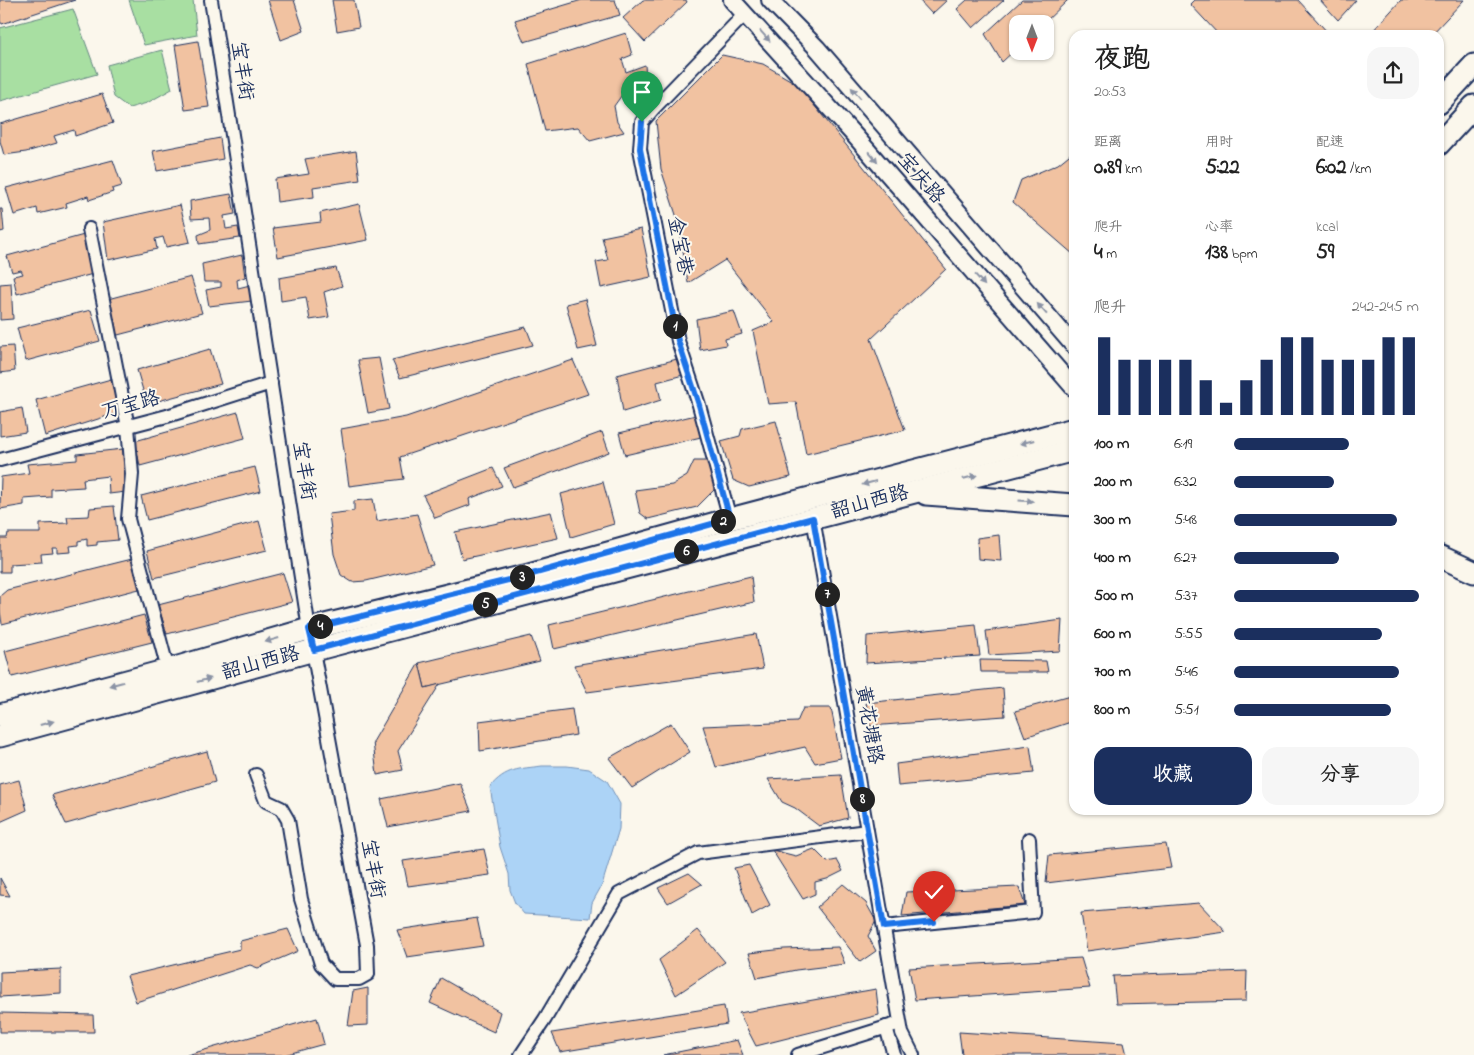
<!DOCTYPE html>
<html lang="zh">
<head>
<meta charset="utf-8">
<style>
	:root { --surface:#fff; --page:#f6f6f6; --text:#222; --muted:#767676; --accent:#1b2f5e }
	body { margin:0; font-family:"Indie Flower","LXGW WenKai TC",sans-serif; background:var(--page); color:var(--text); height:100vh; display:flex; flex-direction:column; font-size:19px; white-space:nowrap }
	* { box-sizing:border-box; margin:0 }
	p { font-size:16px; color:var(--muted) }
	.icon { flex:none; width:28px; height:28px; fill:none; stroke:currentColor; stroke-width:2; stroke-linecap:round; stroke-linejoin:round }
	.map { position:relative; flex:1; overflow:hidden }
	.sheet { position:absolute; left:1069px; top:30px; width:375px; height:785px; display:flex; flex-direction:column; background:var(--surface); border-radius:15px; box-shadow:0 1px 4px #0004 }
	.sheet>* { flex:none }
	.needle { width:32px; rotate:180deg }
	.fabs { position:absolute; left:1009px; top:15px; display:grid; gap:10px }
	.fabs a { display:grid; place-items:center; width:45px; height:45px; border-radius:10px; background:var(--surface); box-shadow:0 1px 4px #0004; font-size:25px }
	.pin { position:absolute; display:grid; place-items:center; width:42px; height:42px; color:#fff; margin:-51px -21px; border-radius:50% 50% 50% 0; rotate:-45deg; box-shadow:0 0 5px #0007 }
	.pin .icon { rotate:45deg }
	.km { position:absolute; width:25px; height:25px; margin:-12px; border-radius:50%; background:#222; color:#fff; font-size:14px; line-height:25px; text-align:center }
	.round { display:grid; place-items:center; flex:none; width:52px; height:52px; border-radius:15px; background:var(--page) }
	.summary { display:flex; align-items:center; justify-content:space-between; height:85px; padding:0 25px }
	h1 { font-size:28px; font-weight:700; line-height:38px }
	.stats { display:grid; grid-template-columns:repeat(3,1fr); gap:8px; height:85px; padding:5px 25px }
	.stats div { display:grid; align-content:center }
	.stats b { font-size:21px; font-weight:700 }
	.stats small { font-size:14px; font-weight:400 }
	.stats p { font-size:14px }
	.chart { height:140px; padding:10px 25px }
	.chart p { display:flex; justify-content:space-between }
	.chart svg { width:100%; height:90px; margin-top:5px; stroke:var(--accent); stroke-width:6 }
	.cta { display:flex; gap:10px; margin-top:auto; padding:10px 25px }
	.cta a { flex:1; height:58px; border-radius:15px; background:var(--accent); color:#fff; font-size:20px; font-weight:700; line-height:58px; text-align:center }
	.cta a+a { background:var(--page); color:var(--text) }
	ul { padding:0 25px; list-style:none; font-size:16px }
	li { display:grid; grid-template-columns:80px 60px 1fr; align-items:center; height:38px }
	li i { height:12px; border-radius:6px; background:var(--accent) }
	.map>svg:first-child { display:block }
</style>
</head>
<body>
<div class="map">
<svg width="1474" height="1055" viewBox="0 0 1474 1055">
	<rect width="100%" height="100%" fill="#fbf7ec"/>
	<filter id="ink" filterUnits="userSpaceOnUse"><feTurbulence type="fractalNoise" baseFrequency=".02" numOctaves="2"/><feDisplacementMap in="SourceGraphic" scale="10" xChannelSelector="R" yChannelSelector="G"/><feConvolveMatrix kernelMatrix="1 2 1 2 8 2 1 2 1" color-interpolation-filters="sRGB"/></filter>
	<g filter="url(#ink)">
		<g fill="#a8dfa2" stroke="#628780">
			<polygon points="129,0 193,0 197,35 144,45"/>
			<polygon points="73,9 97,74 0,101 0,28"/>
			<polygon points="162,50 172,89 147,103 129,108 114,97 107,65"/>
		</g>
		<path fill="#acd3f6" stroke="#7291b9" d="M542,766H567L589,769L607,781L620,804L619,829L602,885L592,903L590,918L524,914L515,903L510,890L509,874L500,847L490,787C506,768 519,769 542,766Z"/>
		<g fill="#f1c2a1" stroke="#1b2f5e">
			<polygon points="0,0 75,0 2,24 0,21"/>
			<polygon points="268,0 294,0 304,31 281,40"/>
			<polygon points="332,0 354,0 359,27 337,31"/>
			<polygon points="582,0 615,0 620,15 524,42 515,20"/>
			<polygon points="643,0 686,0 687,2 645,42 623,18"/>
			<polygon points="919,0 947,0 932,14"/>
			<polygon points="967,0 1004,0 973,28 957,9"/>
			<polygon points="1022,0 1068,0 1043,24 1018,24 1018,47 1002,62 985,34"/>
			<polygon points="1194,0 1298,0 1330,35 1219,35 1190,4"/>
			<polygon points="1320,0 1356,0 1338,20"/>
			<polygon points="1401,0 1464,0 1431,35 1370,34"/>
			<polygon points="626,33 632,55 622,59 626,72 645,65 646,81 624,92 614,106 617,122 624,132 590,141 578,127 545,131 528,64"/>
			<polygon points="198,41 209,107 185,110 175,45"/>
			<polygon points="722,55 763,64 797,84 946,269 871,339 905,430 806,454 796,402 768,404 753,331 774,322 725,260 688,283 679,224 661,169 656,121"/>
			<polygon points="102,94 113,123 75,136 74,130 54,136 57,143 26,152 4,155 0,141 0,124"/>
			<polygon points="220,138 223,159 157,171 153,151"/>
			<polygon points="356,151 360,180 313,187 314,197 277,202 275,179 309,174 305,159"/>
			<polygon points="1074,151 1074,255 1013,202 1021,180 1058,164"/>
			<polygon points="113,160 122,186 112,189 113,192 89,200 88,196 66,203 67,207 38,214 37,208 14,215 6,188"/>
			<polygon points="231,194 235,214 224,216 226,229 238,227 240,238 199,244 198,235 210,230 209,218 191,219 190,201"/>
			<polygon points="359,204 368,240 278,257 273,228 321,222 320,213"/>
			<polygon points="180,205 190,242 166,247 163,237 155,239 157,249 108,260 103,222"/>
			<polygon points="0,209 2,209 4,231 0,232"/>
			<polygon points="641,229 651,277 601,288 596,262 608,260 602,237"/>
			<polygon points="84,235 93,274 17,294 13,276 23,274 21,270 12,272 7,256"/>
			<polygon points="242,255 245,277 237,280 238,288 250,285 252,301 209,306 206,290 221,287 221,282 204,282 202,264"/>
			<polygon points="336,268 342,286 324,292 329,317 310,320 306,297 281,301 279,278"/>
			<polygon points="191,277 202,313 114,336 104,300"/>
			<polygon points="11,283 13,319 0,320 0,284"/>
			<polygon points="585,299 597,346 578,350 566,304"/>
			<polygon points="91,310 100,341 26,361 17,328"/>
			<polygon points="734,311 742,334 725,339 726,345 700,350 696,319"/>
			<polygon points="526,327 533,345 400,378 392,360"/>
			<polygon points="13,346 15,371 0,373 0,347"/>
			<polygon points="210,349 221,384 147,404 137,370"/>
			<polygon points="379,358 389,409 368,413 358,360"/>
			<polygon points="677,359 683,375 657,382 661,400 623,412 617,375"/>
			<polygon points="573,360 588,394 400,457 404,479 349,486 341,429 406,417"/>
			<polygon points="111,379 120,412 45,436 36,400"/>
			<polygon points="22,408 26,432 0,436 0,412"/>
			<polygon points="238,412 245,438 140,466 135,441"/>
			<polygon points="696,415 701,437 625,455 619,433"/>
			<polygon points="776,421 791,477 749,487 733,480 721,441 740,436 742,429"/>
			<polygon points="602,432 609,452 513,487 504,468"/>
			<polygon points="123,449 126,492 109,494 108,476 83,479 84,487 51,489 51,497 24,499 24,505 0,509 1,477 29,473 27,464 77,460 77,454"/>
			<polygon points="694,461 708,461 715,483 714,490 697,507 648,519 640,513 635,490 672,485 687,476"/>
			<polygon points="255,467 261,491 147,520 141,496"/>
			<polygon points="493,468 502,486 469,499 470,505 435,518 423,495"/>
			<polygon points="603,482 614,524 571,537 561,494"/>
			<polygon points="373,499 377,521 417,514 433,565 366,581 352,582 341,575 334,554 329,514 354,511 354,501"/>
			<polygon points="114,506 118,540 97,542 97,545 87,546 87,539 78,541 78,545 70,546 71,552 57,553 57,548 52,548 53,553 41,554 42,562 10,564 10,572 0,572 0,538 7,538 8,533 40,533 40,524 68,523 67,517 89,516 90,508"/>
			<polygon points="551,512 558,538 462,559 455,532"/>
			<polygon points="259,521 267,550 154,578 147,551"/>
			<polygon points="999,535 1001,561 978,559 977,538"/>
			<polygon points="132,559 143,588 2,624 0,611 0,596 7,590"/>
			<polygon points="283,573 292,602 167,634 158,605"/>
			<polygon points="751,576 754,602 554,649 549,625"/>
			<polygon points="144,615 152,642 12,677 5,651"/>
			<polygon points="1062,620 1060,651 989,655 986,631"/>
			<polygon points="976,625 980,656 866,663 867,636"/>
			<polygon points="756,634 763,669 587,692 574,665"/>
			<polygon points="531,636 540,661 425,688 419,663"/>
			<polygon points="980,660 1046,661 1048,672 981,672"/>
			<polygon points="419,663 425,688 440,684 398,751 403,770 377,775 373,742"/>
			<polygon points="1003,688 1005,716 870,726 866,703"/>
			<polygon points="1074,695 1074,721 1025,737 1015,711"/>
			<polygon points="803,708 831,708 841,758 815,763 805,747 716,767 703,726 797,722"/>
			<polygon points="572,709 576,735 480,751 479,721"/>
			<polygon points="671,723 690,752 632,788 609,758"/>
			<polygon points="1030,746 1034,773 898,786 896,764"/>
			<polygon points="207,751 215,782 66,824 52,795"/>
			<polygon points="841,775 848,818 819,826 795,808 782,802 768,779"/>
			<polygon points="19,780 27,810 0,822 0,785"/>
			<polygon points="460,783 471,811 388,827 381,799"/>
			<polygon points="1166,844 1171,868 1046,883 1049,855"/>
			<polygon points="484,849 490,875 408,886 403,861"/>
			<polygon points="814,849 827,862 837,860 843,871 827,879 815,882 815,894 803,899 772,850 796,856"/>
			<polygon points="749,865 770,905 752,915 734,868"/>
			<polygon points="689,873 702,884 668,903 658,888"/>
			<polygon points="0,878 10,896 0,895"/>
			<polygon points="843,884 866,903 876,921 868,936 876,951 860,962 817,907"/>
			<polygon points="1019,887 1025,905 902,916 906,892"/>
			<polygon points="1199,903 1226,932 1087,951 1081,913"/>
			<polygon points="477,918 483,946 407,957 397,930"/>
			<polygon points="288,929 298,951 258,968 250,965 136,1002 127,976 240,949 240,941"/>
			<polygon points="698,930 725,962 676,995 659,960"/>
			<polygon points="838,947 845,964 796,970 757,978 749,953 784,949"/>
			<polygon points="1081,958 1090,988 915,1000 909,968"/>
			<polygon points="61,969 61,993 0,997 0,972"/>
			<polygon points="1247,971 1246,1001 1116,1004 1113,976"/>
			<polygon points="441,978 500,1012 494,1032 430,1003"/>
			<polygon points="368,988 368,1025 348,1026 353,991"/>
			<polygon points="876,989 879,1015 756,1046 739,1013"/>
			<polygon points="724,1006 727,1024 560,1052 552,1033"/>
			<polygon points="0,1013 93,1015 94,1032 0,1032"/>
			<polygon points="317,1018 324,1044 284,1055 187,1055"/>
			<polygon points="959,1032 1124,1043 1127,1055 962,1055"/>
			<polygon points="737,1040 743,1055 663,1055"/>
		</g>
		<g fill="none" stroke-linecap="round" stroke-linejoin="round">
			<defs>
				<g id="minor">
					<polyline points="211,0 309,629 367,945 368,974 359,979 335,979 321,964 301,899 288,820 281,808 266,801 256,775"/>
					<polyline points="89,229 128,427 132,474 128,519 168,670"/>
					<polyline points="0,460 167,416 271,383"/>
					<polyline points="813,518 902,1033 913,1055"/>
					<polyline points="730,519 699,405 678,341 640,149 642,122 653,109 745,14"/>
					<polyline points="884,927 1033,912 1029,839"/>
					<polyline points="886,1027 894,1055"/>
					<polyline points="521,1055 545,1019 619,894 698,853 867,831"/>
					<polyline points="798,1055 900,1023"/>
				</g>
				<g id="tertiary">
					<polyline points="732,0 855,136 1074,388"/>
					<polyline points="770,0 817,48 1074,346"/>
				</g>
				<g id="primary">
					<polyline points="1439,103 1474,65"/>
					<polyline points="1439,144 1474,106"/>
					<polyline points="926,494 1074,505"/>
					<polyline points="1439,556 1474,572"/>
					<polyline points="0,715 168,670 309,629 525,576 730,519 1074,429"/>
					<polyline points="0,736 314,650 1074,450"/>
				</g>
			</defs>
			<use href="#minor" stroke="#1b2f5e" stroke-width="16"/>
			<use href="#tertiary" stroke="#1b2f5e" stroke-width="20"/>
			<use href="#primary" stroke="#1b2f5e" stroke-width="25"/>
			<use href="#minor" stroke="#fbf7ec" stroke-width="12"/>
			<use href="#tertiary" stroke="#fbf7ec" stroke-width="16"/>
			<use href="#primary" stroke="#fbf7ec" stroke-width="21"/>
		</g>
		<defs><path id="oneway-solid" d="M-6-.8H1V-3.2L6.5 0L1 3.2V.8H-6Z" transform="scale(1.25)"/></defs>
		<g fill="#8b93a5">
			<use href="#oneway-solid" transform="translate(765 36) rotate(48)"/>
			<use href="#oneway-solid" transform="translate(856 93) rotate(-131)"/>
			<use href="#oneway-solid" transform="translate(873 157) rotate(49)"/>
			<use href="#oneway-solid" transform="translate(980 280) rotate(49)"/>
			<use href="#oneway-solid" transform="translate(1042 309) rotate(-131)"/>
			<use href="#oneway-solid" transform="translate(1027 442) rotate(165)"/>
			<use href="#oneway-solid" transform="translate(970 477) rotate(-15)"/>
			<use href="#oneway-solid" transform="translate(869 483) rotate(165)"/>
			<use href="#oneway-solid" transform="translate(1026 501) rotate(4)"/>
			<use href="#oneway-solid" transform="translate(272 640) rotate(164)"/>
			<use href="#oneway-solid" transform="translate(204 680) rotate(-15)"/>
			<use href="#oneway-solid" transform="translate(116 684) rotate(165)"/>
			<use href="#oneway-solid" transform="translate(47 723) rotate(-15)"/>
		</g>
	</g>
	<g fill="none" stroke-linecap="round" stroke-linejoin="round" filter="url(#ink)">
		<defs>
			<polyline id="route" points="642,122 640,149 678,341 699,405 730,519 525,576 309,629 314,650 813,518 884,927 934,922"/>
		</defs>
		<use href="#route" stroke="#fff" stroke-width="10"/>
		<use href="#route" stroke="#1a73e8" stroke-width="6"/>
	</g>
	<g text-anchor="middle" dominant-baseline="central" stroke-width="4" stroke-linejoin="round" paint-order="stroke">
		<g font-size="20" fill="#1b2f5e" stroke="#fbf7ec">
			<text transform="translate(241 71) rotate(82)">宝丰街</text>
			<text transform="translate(920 179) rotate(49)">宝庆路</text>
			<text transform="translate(679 246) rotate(79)">金宝巷</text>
			<text transform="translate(131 406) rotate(-15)">万宝路</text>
			<text transform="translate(303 471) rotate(81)">宝丰街</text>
			<text transform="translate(870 503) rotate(-15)">韶山西路</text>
			<text transform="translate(261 664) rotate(-15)">韶山西路</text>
			<text transform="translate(868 725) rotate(80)">黄花塘路</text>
			<text transform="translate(372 869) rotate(80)">宝丰街</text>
		</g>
	</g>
</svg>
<div class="fabs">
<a><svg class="needle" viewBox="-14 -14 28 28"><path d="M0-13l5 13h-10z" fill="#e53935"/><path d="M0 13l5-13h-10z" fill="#767676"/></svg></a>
</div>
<div class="pin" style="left:642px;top:122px;background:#1e9e55"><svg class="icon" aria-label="arrive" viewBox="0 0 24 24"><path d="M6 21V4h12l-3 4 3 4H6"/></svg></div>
<div class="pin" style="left:934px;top:922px;background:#d93025"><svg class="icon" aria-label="check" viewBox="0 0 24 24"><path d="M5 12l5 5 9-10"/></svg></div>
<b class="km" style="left:675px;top:326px">1</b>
<b class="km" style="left:723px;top:521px">2</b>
<b class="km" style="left:522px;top:577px">3</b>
<b class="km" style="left:320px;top:626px">4</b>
<b class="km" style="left:485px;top:604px">5</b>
<b class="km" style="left:686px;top:551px">6</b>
<b class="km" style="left:827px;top:594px">7</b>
<b class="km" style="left:862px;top:799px">8</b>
<section class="sheet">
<div class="summary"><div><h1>夜跑</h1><p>20:53</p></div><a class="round"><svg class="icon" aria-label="share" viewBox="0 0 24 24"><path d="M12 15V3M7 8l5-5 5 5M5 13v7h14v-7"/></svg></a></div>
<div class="stats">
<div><p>距离</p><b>0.89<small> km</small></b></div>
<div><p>用时</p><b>5:22</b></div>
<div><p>配速</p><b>6:02<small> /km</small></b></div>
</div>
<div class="stats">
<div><p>爬升</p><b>4<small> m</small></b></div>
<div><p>心率</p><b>138<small> bpm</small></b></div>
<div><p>kcal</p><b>59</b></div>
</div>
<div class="chart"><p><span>爬升</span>242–245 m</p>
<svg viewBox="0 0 160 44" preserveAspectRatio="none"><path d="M5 44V6M15 44V17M25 44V17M35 44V17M45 44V17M55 44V27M65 44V38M75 44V27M85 44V17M95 44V6M105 44V6M115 44V17M125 44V17M135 44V17M145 44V6M155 44V6"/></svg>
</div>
<ul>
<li><b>100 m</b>6:19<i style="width:62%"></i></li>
<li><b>200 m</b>6:32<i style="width:54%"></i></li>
<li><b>300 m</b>5:48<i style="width:88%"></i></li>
<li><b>400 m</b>6:27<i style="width:57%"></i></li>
<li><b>500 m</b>5:37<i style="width:100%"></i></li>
<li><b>600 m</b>5:55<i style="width:80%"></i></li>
<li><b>700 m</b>5:46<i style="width:89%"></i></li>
<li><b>800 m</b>5:51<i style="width:85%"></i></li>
</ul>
<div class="cta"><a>收藏</a><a>分享</a></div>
</section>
</div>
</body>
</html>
